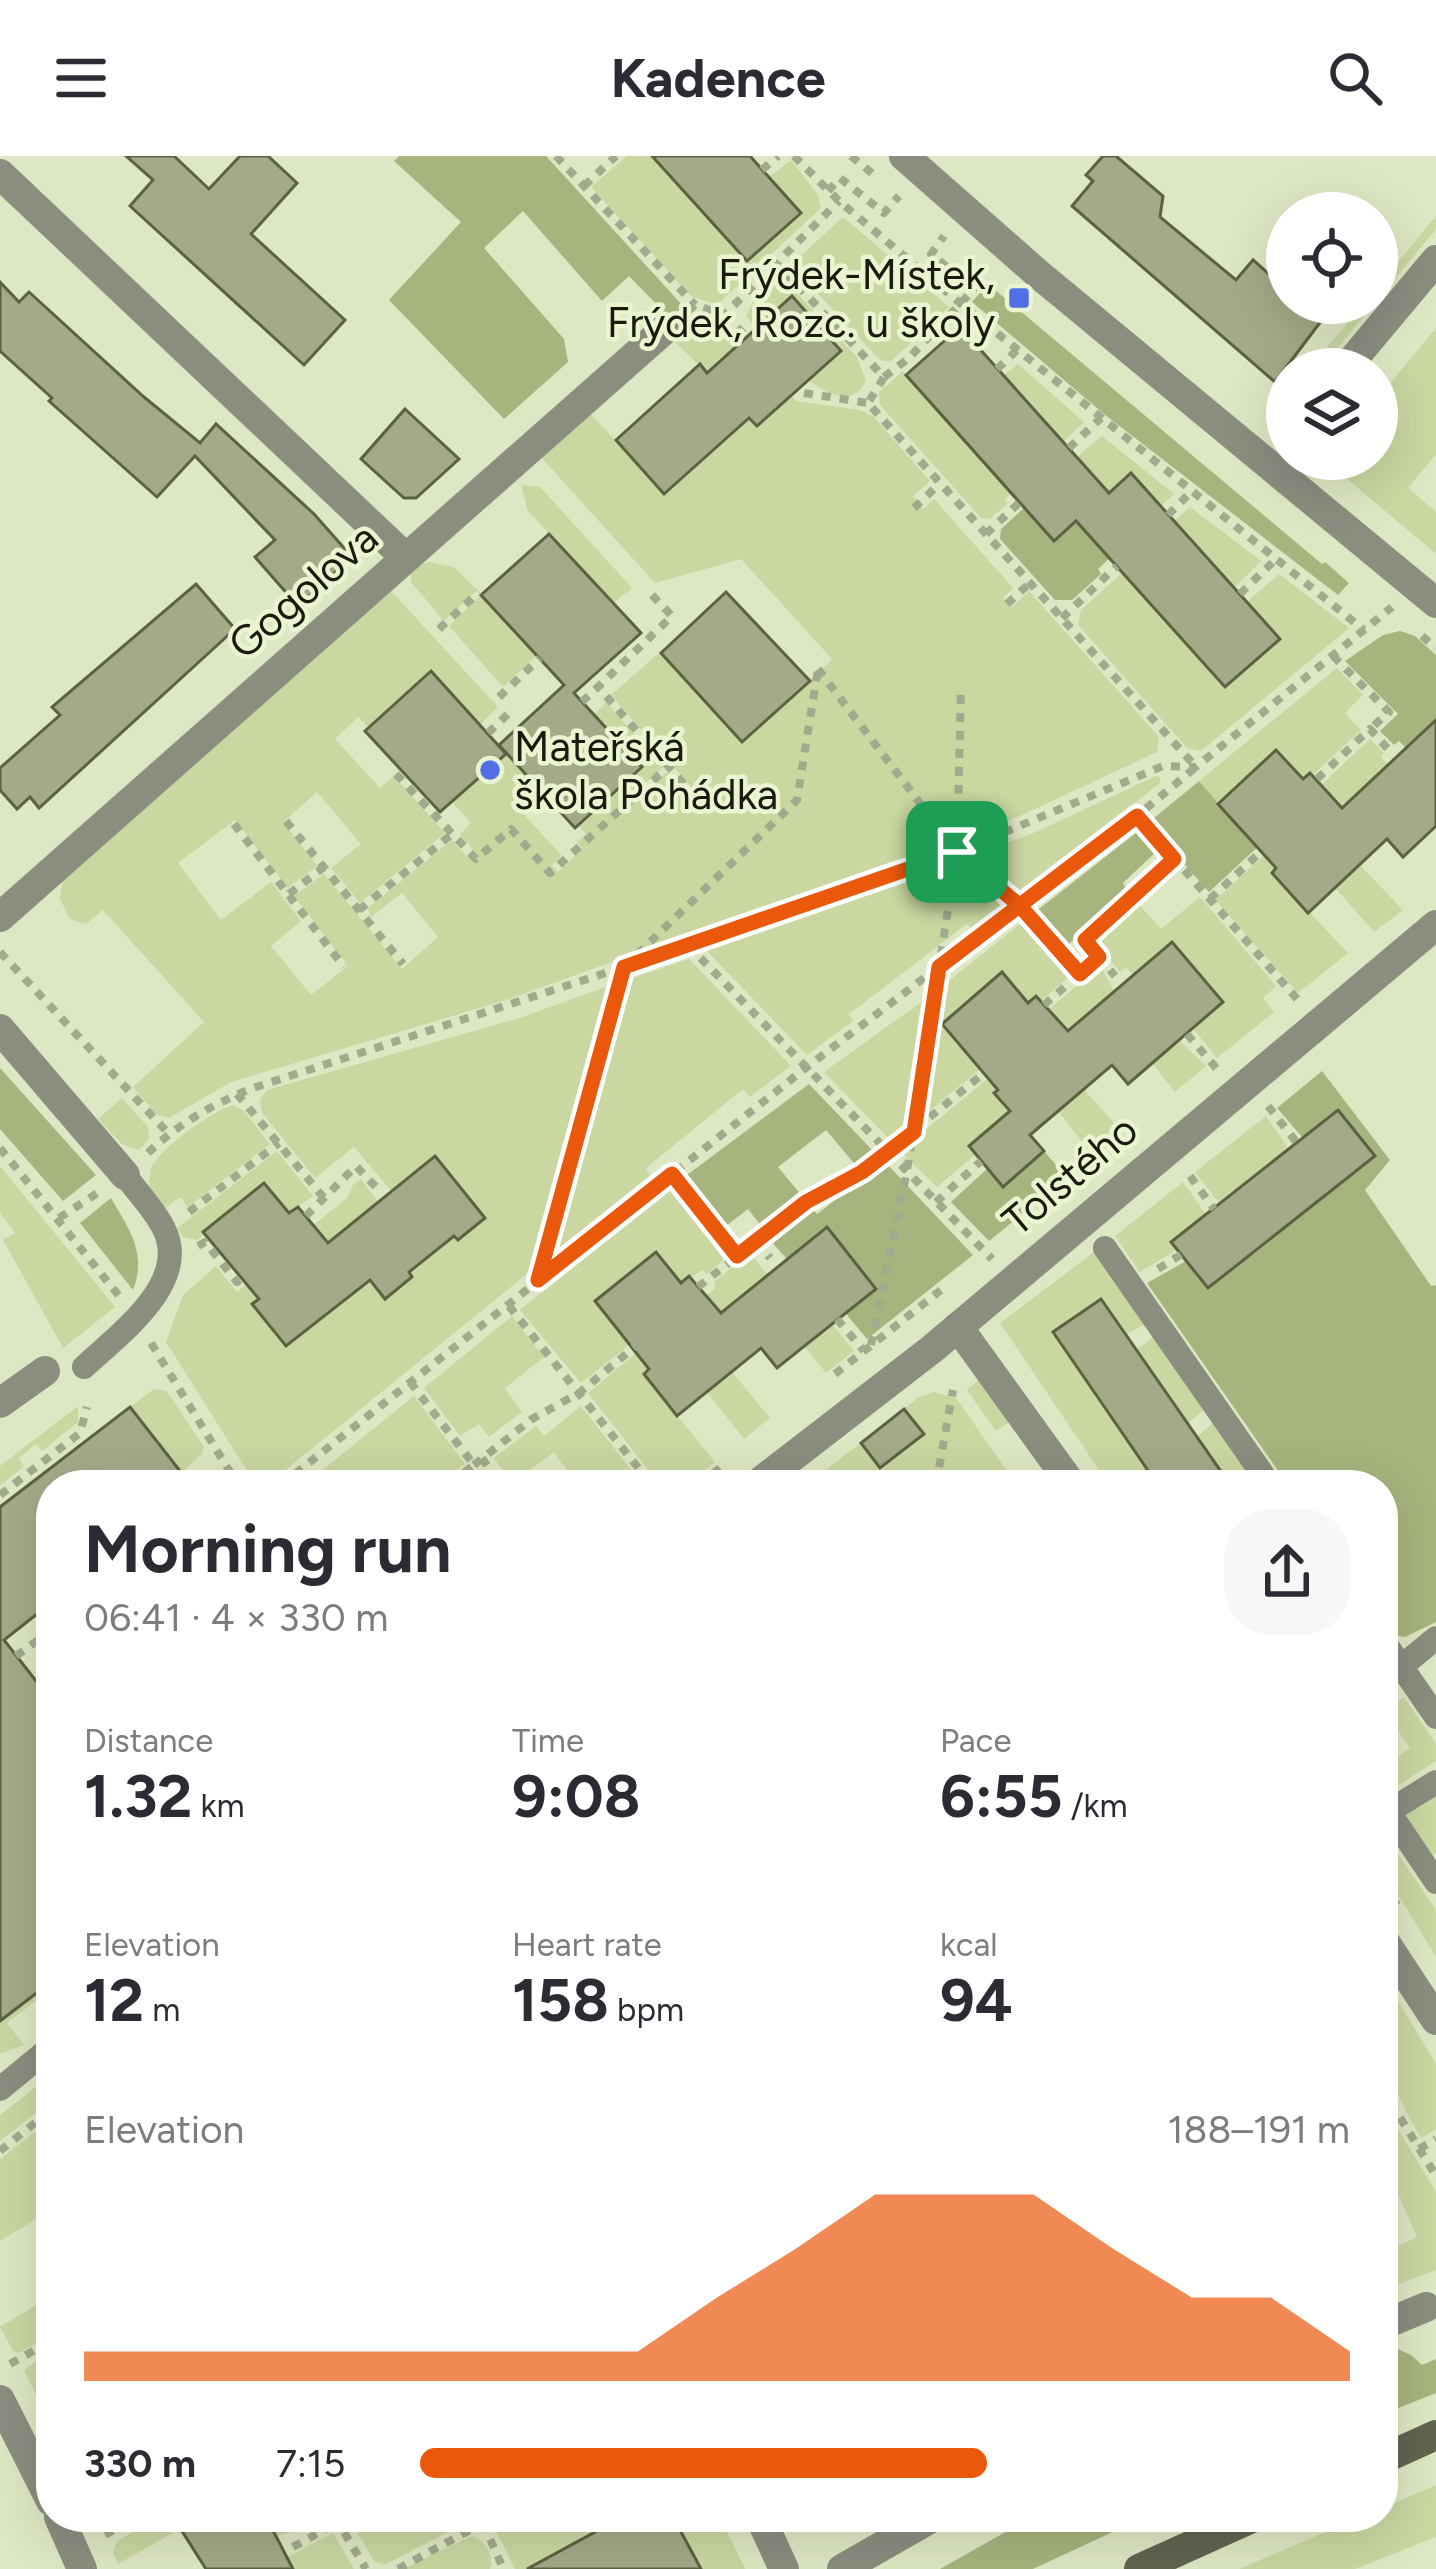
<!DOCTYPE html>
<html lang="en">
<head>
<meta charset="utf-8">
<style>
	:root { --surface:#fff; --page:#f7f7f7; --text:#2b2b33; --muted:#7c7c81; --accent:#ea580c }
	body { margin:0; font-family:Figtree,sans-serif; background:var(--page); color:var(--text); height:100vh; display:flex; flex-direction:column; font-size:45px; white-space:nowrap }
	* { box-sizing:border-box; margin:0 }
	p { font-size:39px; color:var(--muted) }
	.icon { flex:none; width:66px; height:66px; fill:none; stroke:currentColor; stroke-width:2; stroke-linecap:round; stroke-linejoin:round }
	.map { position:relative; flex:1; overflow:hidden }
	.details { position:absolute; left:36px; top:1314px; width:1362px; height:1062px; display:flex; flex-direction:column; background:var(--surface); border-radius:48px; box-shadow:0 12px 48px #0002 }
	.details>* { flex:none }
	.buttons { position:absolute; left:1266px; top:36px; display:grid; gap:24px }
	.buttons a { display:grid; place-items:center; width:132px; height:132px; border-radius:50%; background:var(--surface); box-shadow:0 12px 48px #0002; font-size:60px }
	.pin { position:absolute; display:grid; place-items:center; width:102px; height:102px; color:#fff; margin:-51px; border-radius:24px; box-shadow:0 6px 18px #0006 }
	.round { display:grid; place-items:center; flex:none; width:126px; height:126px; border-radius:48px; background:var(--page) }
	.overview { display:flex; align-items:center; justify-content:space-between; height:204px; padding:0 48px }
	h1 { font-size:66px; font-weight:700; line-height:90px }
	.metrics { display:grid; grid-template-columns:repeat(3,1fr); gap:18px; height:204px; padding:12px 48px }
	.metrics div { display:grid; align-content:center }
	.metrics b { font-size:60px; font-weight:700 }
	.metrics small { font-size:33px; font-weight:400 }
	.metrics p { font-size:33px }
	.chart { height:336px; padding:24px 48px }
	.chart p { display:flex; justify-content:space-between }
	.chart svg { width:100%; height:216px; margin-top:12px; fill:var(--accent); opacity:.7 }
	ul { padding:0 48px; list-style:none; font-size:39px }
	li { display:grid; grid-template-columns:192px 144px 1fr; align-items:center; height:90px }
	li i { height:30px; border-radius:15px; background:var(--accent) }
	header { display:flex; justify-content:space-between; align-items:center; height:156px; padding:0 48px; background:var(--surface); font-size:54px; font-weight:700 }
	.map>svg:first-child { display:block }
</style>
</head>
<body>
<header><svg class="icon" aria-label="menu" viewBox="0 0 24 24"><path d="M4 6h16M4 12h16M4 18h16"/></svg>Kadence<svg class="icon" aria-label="search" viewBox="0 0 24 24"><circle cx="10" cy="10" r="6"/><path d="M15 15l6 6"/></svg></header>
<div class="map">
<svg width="1436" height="2413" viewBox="0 0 1436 2413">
	<rect width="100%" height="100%" fill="#dee7c3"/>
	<g fill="#cad7a1">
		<polygon points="627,0 652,0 747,104 800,57 769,21 791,4 818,39 821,52 717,149 691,140 591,31"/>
		<polygon points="1436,60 1436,73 1377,144 1377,131"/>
		<polygon points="843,61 949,151 890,206 880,204 791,109"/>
		<path d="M780,119L857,201L866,225C841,277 765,182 746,160L756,140Z"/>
		<polygon points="1364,147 1375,147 1320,213 1309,213"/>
		<polygon points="699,154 709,158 737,190 707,217 669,180"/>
		<polygon points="1436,172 1436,298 1408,332 1436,356 1436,398 1326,305 1377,303 1377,243"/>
		<polygon points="1018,208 1084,266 1063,286 1004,219"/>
		<polygon points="903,215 1012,337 1004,343 1008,347 990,363 981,362 880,249 879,236"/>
		<polygon points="791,239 796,245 860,254 873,260 930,325 913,340 923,353 934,343 1013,432 1003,442 1012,451 1029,435 1159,581 1157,596 1020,660 506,844 231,926 169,962 157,959 133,931 204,866 103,754 86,768 70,763 60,743 62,726 391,435 498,551 480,569 431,515 369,572 358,561 335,583 380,632 394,620 445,677 360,747 331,712 361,688 317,636 283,666 317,710 288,732 235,664 178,707 221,764 271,726 301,765 271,790 311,839 348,810 294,740 324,718 402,813 438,781 402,737 371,761 368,752 452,684 467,701 474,695 460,678 471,667 452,646 507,597 537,630 516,650 562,700 552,709 558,716 583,693 577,686 586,678 578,669 642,612 594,559 606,546 663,611 616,654 621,658 667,616 686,638 693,633 611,539 659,497 810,525 832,503 741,403 655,427 539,299 589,256 664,337 749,262 757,270"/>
		<polygon points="1102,280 1174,338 1161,350 1131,317 1109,337 1077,301"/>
		<polygon points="521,329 540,331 632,432 613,447 528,355"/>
		<polygon points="1190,351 1261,405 1234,432 1174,365"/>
		<polygon points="429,406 454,411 477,434 444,465 411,426 411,411"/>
		<polygon points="1122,417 1279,483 1247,446 1279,418 1349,472 1201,595 1187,592 1078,469 1081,454"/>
		<polygon points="481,439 537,499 503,531 449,470"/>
		<polygon points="1337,512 1363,539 1345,557 1361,574 1313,619 1310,617 1303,623 1276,595 1218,648 1199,625"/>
		<polygon points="1370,583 1384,597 1381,601 1388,609 1335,658 1319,641 1327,634 1322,628"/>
		<polygon points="1156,620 1160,621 1160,627 973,775 967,768 849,858 853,865 807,899 704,792 1029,679"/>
		<polygon points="1269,695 1281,707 1272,717 1348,797 1298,837 1215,744"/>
		<polygon points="1355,704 1403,754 1374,776 1331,727"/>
		<polygon points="1200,741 1276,830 1263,842 1274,856 1217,902 1189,868 1197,869 1223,846 1172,787 1133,819 1126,812 1120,816 1094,784 1137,746 1161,773"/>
		<polygon points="1026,763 1073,817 1041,845 1036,841 1028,847 1001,817 943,867 985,909 892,986 824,916 935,836"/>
		<polygon points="689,803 791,910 750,941 743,933 646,1012 650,1019 552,1099 627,824"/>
		<polygon points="1100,810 1114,835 1059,883 1048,854"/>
		<polygon points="611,829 533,1113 267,1329 256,1329 166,1186 183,1139 216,1110 237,1136 250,1125 263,1140 253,1149 287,1190 315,1168 337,1142 342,1146 370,1124 386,1142 412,1122 409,1116 454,1080 459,1084 484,1062 392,1036 354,991 315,1022 262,957 260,944 267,934 520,862"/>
		<polygon points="1175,880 1206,910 1175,936 1149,903"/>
		<polygon points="993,918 1003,930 995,938 1010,955 970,989 976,998 937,1031 900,995"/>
		<polygon points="1080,929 1123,977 1094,1001 1055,951"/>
		<polygon points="122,942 148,971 149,983 139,994 123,989 98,963"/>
		<path d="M233,949L244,955L270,988L188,1051L180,1041L164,1053L149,1030C150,1024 149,1016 152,1010C163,990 211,956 233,949Z"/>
		<polygon points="1266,960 1289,993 1218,1046 1195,1016"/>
		<polygon points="277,995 313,1040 289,1057 264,1027 197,1084 183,1081 177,1072"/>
		<polygon points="0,1010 115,1151 63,1192 3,1084 15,1077 0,1057"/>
		<polygon points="361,1023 379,1047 319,1094 305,1076 347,1042 353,1029"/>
		<polygon points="1183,1026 1206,1058 1172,1085 1178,1093 1140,1116 1115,1080"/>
		<polygon points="676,1028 729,1099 707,1118 703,1114 681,1127 656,1096 596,1144 616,1171 634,1185 581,1227 520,1154"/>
		<polygon points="1097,1094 1147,1167 1126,1179 1101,1143 1053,1176 1158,1329 1109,1329 1000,1167"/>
		<polygon points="750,1097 768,1119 711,1164 697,1146 716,1132 714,1126"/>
		<polygon points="512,1160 544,1201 505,1232 522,1256 489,1281 479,1268 460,1280 424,1232"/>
		<polygon points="828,1163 854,1195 826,1217 800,1185"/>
		<polygon points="1156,1179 1207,1252 1189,1266 1185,1266 1137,1194"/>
		<polygon points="641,1193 653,1209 644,1219 715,1306 687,1329 660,1329 588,1237"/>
		<polygon points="728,1211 770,1262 744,1283 703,1231"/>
		<polygon points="981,1222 1011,1265 996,1275 967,1234"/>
		<polygon points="154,1233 167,1235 204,1291 202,1298 181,1317 130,1251"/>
		<polygon points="934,1236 956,1242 1014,1325 1009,1329 871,1329 867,1325 861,1329 812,1329 810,1326 863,1285 881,1311 923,1278 901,1255 919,1241"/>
		<polygon points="414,1240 465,1308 437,1329 393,1329 382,1315 363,1329 304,1329"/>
		<polygon points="78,1250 78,1266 42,1295 36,1288 19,1302 24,1310 0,1330 0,1310"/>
		<polygon points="581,1250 643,1329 578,1329 554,1296 512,1327 494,1302 536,1270 544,1280"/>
		<polygon points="1216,1265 1260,1329 1205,1329 1196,1281"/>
		<polygon points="1404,1541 1436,1588 1436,1605 1383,1639 1383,1611 1410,1592 1385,1556"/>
		<polygon points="1436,1636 1436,1697 1427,1702 1407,1668 1406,1659"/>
		<polygon points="1383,1676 1436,1754 1436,1801 1383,1714"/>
		<polygon points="51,1826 51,1833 7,1867 24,1889 0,1898 0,1865"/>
		<path d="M1398,1845L1436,1908V1973L1421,1982C1394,1937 1383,1906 1383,1853Z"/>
		<polygon points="51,1919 51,1945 0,1985 0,1959"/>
		<polygon points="1390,1960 1436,2036 1436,2114 1386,2133 1383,2097 1417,2081 1388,2016 1383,2018 1383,1963"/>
		<polygon points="51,1963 51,2054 0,2085 0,2003"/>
		<polygon points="51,2140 51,2179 19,2197 13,2195 0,2171"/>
		<polygon points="51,2194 51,2247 42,2252 24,2214"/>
		<polygon points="1436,2329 1436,2381 1355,2413 1239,2413 1361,2361 1383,2361 1383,2352"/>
		<polygon points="158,2361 201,2361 118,2408 113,2396 117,2385"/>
		<polygon points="266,2361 319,2361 313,2371 276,2380"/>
		<polygon points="348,2361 477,2361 384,2409 374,2405"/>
		<polygon points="502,2361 588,2361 595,2376 527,2413 515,2413 496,2375"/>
		<polygon points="673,2361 720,2361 745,2413 692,2413"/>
		<path d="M790,2361H862C837,2377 814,2380 790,2361Z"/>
		<polygon points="333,2377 354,2413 293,2413 287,2401"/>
		<path d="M472,2380C485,2383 494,2401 490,2413H403Z"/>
	</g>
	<g fill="#a7b47d">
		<polygon points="399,0 546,0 684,151 670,162 629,120 602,145 523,55 484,92 564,183 568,206 504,263 389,144 461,66 394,5"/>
		<polygon points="988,128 1322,408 1325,406 1349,427 1338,439 1104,258 972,146"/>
		<polygon points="1025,351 1076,365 1110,402 1098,413 1101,418 1072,444 1055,444 1000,383 1001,373"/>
		<polygon points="1400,475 1415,480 1436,499 1436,564 1406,592 1399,585 1394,589 1380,575 1398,558 1345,505 1383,479"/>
		<polygon points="1199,625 1240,673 1262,687 1209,736 1148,667"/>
		<polygon points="1141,673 1158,694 1123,727 1128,736 1064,792 1034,757"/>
		<polygon points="0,912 96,1019 63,1045 0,973"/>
		<polygon points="1322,915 1390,1004 1365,1034 1431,1130 1436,1129 1436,1466 1405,1481 1393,1479 1383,1466 1383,1329 1288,1329 1147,1127 1374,999 1339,955 1303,982 1277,952"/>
		<polygon points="809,928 876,998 858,1012 826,974 778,1011 802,1040 763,1072 748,1053 722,1073 683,1022"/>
		<polygon points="1044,995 1067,1022 989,1085 951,1046 988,1012 1004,1030"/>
		<polygon points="885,1006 973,1099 867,1183 842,1153 876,1132 827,1072 787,1103 769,1083 810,1051 817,1058"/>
		<path d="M111,1042C130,1075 147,1097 133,1134L80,1067Z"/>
		<polygon points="1391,2190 1411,2199 1422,2209 1436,2203 1436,2237 1383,2258 1383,2192"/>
		<polygon points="1032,2361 1145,2361 1033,2413 940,2413"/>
	</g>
	<g fill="#a2aa88" stroke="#5b6242" stroke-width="3">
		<polygon points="126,0 174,0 209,33 240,0 268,0 297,27 251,78 345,164 304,209 130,50 153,24"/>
		<polygon points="652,0 750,0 801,57 747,105"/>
		<polygon points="1103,0 1116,0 1163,40 1160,61 1236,124 1253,104 1287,134 1287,147 1302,147 1322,164 1275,226 1072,50 1093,25 1086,19"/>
		<polygon points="0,126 19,146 29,136 144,241 200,287 216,268 314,358 352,401 298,450 255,401 275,384 195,300 157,341 49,245 52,242 0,195"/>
		<polygon points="792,140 841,195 757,270 749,262 664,338 616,284 700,208 707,217"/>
		<polygon points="960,171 1109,337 1131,317 1280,483 1225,531 1076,365 1054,385 906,219"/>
		<polygon points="405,253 459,303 416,342 404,342 361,303"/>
		<polygon points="549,378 641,477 574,537 642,611 575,672 499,589 564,529 481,439"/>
		<polygon points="196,428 235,473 39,652 30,641 17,653 0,634 0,612 60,559 52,551"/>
		<polygon points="726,436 810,525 742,586 661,497"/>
		<polygon points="431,515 506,598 440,656 365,575"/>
		<polygon points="1436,564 1436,670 1403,701 1387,683 1308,757 1272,717 1276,712 1218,648 1276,594 1303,623 1310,617 1342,652"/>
		<polygon points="1172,786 1223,846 1128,928 1112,909 1030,979 1044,995 1003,1031 969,990 1010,955 994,937 998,934 942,868 1002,816 1028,847 1036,840 1068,875"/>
		<polygon points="1338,954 1375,1000 1208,1132 1171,1086"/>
		<polygon points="435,1000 485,1062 458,1084 454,1080 409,1116 412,1121 385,1143 370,1124 286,1190 252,1148 259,1143 203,1076 264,1027 289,1057 298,1051 328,1087"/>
		<polygon points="827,1071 876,1133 777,1212 761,1192 677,1260 644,1218 649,1213 595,1145 656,1096 681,1127 689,1120 721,1157"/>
		<polygon points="1101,1143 1222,1317 1205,1329 1158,1329 1053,1176"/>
		<polygon points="130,1251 191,1329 51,1329 51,1447 4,1484 51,1544 51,1826 0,1865 0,1351"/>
		<polygon points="904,1253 924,1278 880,1312 861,1287"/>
		<polygon points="201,2361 266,2361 293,2413 206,2413 180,2372"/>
		<polygon points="589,2361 673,2361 701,2413 527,2413 595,2376"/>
	</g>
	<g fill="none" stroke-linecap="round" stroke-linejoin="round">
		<g stroke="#a2aa8d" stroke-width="8" stroke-dasharray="9 9" stroke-linecap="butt">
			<polyline points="556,0 695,149"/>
			<polyline points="794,0 839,45 961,148 1364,474"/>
			<polyline points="851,0 873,18"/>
			<polyline points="762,14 778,0"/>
			<polyline points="584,30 616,0"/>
			<polyline points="828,35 840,22 884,57 899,40"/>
			<polyline points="688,155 695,149 724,159 839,45"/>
			<polyline points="724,159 747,181"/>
			<polyline points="997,213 1017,194"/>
			<polyline points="884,221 909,202 974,133 931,98 944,80"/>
			<polyline points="804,237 868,247"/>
			<polyline points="1069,292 1101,262"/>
			<polyline points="914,352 940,327"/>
			<polyline points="1168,359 1192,335"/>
			<polyline points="986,378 1020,346"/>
			<polyline points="1240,438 1276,403"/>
			<polyline points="652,439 672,460 598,531 690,635"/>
			<polyline points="1007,448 1030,427"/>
			<polyline points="1062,462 1117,410"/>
			<polyline points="439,473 479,436"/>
			<polyline points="1422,480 1436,492"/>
			<polyline points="1333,500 1389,556 1370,573"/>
			<polyline points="818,513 957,696 961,531"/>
			<polyline points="499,541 540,502"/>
			<polyline points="582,546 598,531"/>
			<polyline points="488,577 511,555"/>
			<polyline points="396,618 476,703 511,673 550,717 668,611"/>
			<polyline points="1317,623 1370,573 1388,593"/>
			<polyline points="1137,660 1298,844"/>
			<polyline points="286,665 403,808"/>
			<polyline points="234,668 344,811"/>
			<polyline points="289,738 324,711"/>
			<polyline points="1210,743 1266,691"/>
			<polyline points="359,754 452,678"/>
			<polyline points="688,789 992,1103"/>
			<polyline points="0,796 168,977"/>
			<polyline points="1099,801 1085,784 1174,703"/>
			<polyline points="1044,849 1099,801 1115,820"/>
			<polyline points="1187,878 1217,913"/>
			<polyline points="237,938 324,1042"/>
			<polyline points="1268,950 1297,987"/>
			<polyline points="0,992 119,1140"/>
			<path d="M148,997C179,967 213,948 253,932L624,811L957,696L1163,610L1196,611L1392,451"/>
			<polyline points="672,1018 737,1100"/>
			<polyline points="1190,1020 1214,1053"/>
			<polyline points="936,1046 981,1005"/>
			<polyline points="189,1056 279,987"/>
			<polyline points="306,1060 356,1010 378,1033"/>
			<polyline points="59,1062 99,1036"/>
			<polyline points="757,1085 770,1102"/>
			<polyline points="198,1090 205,1086 237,1126 246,1119"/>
			<polyline points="1158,1113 1182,1098"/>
			<polyline points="539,1123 624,811 797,644 818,513"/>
			<polyline points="698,1131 806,1046 862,1016 989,913"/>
			<polyline points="509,1150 652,1329"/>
			<polyline points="837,1163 864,1195"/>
			<polyline points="151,1187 238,1329"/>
			<polyline points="871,1189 907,1015 957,696 1020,750 1080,818"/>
			<polyline points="835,1218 946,1130"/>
			<polyline points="410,1226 474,1309 447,1329"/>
			<polyline points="482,1302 497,1324"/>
			<polyline points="474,1309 532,1263 579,1237 637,1189"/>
			<polyline points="281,1329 807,911 1137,660 1196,611 868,247 884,221 777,108"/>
			<polyline points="699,1329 726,1307"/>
			<polyline points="936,1329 953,1234"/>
			<polyline points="0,1339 80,1277 87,1251"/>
			<polyline points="16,1500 51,1475"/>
			<polyline points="41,1534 51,1527"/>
			<polyline points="1383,1726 1398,1751"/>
			<polyline points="1383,1911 1393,1950 1436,2020"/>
			<polyline points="1419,1993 1436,1983"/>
			<polyline points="0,1995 51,1954"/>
			<polyline points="10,2208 51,2185"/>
			<polyline points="335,2361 366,2413"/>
			<polyline points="483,2367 503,2412"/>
			<polyline points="105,2379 136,2361"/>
			<polyline points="293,2391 338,2366"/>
			<polyline points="398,2413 494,2361"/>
		</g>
		<g stroke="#8a8e7f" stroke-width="24">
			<polyline points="1105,1092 1270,1329"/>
			<path d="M84,1211C118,1179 191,1127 164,1073C155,1054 137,1036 125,1019"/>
			<polyline points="1383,1484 1436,1561"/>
			<polyline points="1402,1510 1436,1482"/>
			<polyline points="1389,1656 1436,1726"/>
			<polyline points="1383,1659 1436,1626"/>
			<polyline points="0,1933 51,1891"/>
		</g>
		<g stroke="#8a8e7f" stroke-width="30">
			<polyline points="904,0 1037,117 1436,447"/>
			<polyline points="0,18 405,401"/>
			<polyline points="1345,213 1436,104"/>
			<polyline points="0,761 664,174"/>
			<polyline points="0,873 125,1019"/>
			<polyline points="958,1171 1072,1329"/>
			<polyline points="0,1247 45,1215"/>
			<polyline points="756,1329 932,1193 1436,769"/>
			<polyline points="1383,1783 1436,1864"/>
			<polyline points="1383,2169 1426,2151"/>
			<polyline points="0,2244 51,2345"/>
			<polyline points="59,2361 82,2413"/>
			<polyline points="760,2361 784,2413"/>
			<polyline points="842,2413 933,2361"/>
		</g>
		<g stroke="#606550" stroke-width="30">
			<polyline points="1383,2303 1436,2279"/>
			<polyline points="1139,2413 1254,2361"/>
		</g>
	</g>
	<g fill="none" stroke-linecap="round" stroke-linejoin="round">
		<defs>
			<polyline id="route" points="957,696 624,811 538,1124 672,1018 737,1100 806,1046 862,1016 914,976 939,811 1137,660 1174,703 1085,784 1099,801 1080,818 1020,750 957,696"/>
		</defs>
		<use href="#route" stroke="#fff" stroke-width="24"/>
		<use href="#route" stroke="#ea580c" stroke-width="15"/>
	</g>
	<g fill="#5170e5" stroke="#ebf4d0" stroke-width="4.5">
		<rect x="1007" y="130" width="24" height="24" rx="6"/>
		<circle cx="490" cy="614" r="12"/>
	</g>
	<g text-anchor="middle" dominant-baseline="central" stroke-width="9" stroke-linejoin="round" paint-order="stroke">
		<g font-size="42" fill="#181b0e" stroke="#ebf4d0" text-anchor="end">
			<text x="995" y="118">Frýdek-Místek,<tspan x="995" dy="48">Frýdek, Rozc. u školy</tspan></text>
			<text x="514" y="590" text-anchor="start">Mateřská<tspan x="514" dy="48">škola Pohádka</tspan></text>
		</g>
		<g font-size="42" fill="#181b0e" stroke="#ebf4d0">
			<text transform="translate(303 435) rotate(-41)">Gogolova</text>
			<text transform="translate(1070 1019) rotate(-40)">Tolstého</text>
		</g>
	</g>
</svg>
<div class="buttons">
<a><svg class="icon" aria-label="locate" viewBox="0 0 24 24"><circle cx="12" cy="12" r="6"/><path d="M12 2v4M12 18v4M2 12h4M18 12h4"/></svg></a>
<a><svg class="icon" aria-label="layers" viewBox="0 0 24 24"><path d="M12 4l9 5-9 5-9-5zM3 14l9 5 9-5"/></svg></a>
</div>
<div class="pin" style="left:957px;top:696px;background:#1e9e55"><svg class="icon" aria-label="arrive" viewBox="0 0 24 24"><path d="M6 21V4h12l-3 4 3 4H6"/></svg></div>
<section class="details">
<div class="overview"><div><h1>Morning run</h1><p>06:41 · 4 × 330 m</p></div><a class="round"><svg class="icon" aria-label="share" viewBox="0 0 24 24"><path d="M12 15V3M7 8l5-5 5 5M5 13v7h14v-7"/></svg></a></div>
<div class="metrics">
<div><p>Distance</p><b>1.32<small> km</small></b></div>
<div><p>Time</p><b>9:08</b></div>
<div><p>Pace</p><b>6:55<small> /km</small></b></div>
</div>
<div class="metrics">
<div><p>Elevation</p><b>12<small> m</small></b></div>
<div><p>Heart rate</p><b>158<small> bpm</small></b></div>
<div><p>kcal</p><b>94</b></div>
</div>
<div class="chart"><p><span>Elevation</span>188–191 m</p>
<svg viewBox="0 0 160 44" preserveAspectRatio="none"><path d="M0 44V38L10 38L20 38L30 38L40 38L50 38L60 38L70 38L80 27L90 17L100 6L110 6L120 6L130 17L140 27L150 27L160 38V44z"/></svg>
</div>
<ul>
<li><b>330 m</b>7:15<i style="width:61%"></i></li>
</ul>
</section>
</div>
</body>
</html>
